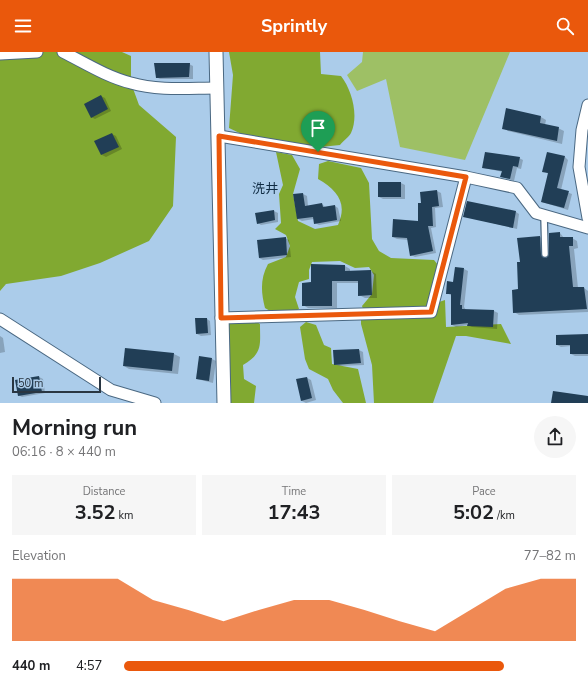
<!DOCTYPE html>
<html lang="en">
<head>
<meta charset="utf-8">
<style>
	:root { --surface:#fff; --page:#f6f6f6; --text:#202124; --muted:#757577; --accent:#ea580c }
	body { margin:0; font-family:"Nunito Sans","Noto Sans JP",sans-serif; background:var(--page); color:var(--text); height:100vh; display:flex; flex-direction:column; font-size:15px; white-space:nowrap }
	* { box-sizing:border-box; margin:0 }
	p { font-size:13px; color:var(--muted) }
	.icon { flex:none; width:22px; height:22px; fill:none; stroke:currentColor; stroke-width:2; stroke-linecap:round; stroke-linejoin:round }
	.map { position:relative; height:351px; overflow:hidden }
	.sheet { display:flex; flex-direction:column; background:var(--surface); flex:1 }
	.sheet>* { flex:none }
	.scale { position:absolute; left:12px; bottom:10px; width:89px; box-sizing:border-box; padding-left:4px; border:2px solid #293642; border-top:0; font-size:11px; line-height:14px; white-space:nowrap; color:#293642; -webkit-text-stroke:3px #abccea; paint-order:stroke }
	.pin { position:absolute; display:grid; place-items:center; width:34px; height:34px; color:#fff; margin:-41px -17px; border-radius:50% 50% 50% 0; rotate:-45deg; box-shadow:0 0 4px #0007 }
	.pin .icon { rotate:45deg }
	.round { display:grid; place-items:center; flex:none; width:42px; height:42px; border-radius:21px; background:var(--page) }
	.overview { display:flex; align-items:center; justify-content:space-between; height:68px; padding:0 12px }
	h1 { font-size:22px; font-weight:700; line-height:30px }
	.figures { display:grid; grid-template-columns:repeat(3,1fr); gap:6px; height:68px; padding:4px 12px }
	.figures div { display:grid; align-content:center; border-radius:0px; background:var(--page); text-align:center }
	.figures b { font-size:20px; font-weight:700 }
	.figures small { font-size:11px; font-weight:400 }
	.figures p { font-size:11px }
	.chart { height:112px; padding:8px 12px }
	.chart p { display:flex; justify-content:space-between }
	.chart svg { width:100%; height:72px; margin-top:4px; fill:var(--accent); opacity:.7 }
	ul { padding:0 12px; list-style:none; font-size:13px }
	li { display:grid; grid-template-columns:64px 48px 1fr; align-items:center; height:30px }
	li i { height:10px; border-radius:5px; background:var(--accent) }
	header { display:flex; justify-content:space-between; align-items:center; height:52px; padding:0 12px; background:var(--accent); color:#fff; font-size:18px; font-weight:700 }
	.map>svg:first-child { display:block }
</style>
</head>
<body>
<header><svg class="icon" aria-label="menu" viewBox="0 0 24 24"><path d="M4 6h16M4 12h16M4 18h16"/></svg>Sprintly<svg class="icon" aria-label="search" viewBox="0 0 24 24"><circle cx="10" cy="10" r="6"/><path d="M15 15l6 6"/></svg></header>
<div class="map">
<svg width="588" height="351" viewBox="0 0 588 351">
	<rect width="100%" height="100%" fill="#abccea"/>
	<polygon fill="#9ec065" points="363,0 510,0 465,108 400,95 386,27 357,39 347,23 362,10"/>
	<g fill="#81a931">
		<polygon points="0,0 122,0 131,4 131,31 139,53 176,85 173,154 149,189 100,211 61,224 6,232 0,239"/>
		<path d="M229,0H320L321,22L341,24C352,38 359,64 351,81C349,85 343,89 340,93L311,96L276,88L252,87L229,76L233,23Z"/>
		<path d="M276,100L292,103L300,117L293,142L298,169L315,177L338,173C348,151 337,138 318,127L319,112L328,109L361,116L369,131L372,187L379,199L391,206L434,208L438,213L436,251L445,248L446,275L501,272L511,292L466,284H456L433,351H374L372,313L361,272V262L364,260L362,254L372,242L374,223L369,215L355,216L340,209L312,210L309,218V227L299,230L295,245L299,257C289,264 275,263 265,256C261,240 260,227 268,212L286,205L290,194L286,183L275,177L281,171L279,142L283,133Z"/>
		<path d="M246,263L260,272C260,293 263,301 243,313L244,327L256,334L254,351H222L220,268Z"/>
		<polygon points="306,270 316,273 324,293 331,296 332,312 358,317 366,351 343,351 333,338 328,327 309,317 305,307 300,275"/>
	</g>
	<g fill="#0003">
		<polygon points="189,12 193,14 193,27 160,27 156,25"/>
		<polygon points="101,44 105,46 111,59 95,67 91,65"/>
		<polygon points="507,58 541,65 546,68 545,73 558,76 564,79 562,92 508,79 503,76"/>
		<polygon points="112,82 116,84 122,97 106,105 102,103"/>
		<polygon points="565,105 568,108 561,138 572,142 568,158 542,150 549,122 543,119"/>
		<polygon points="519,106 523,108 521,117 517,116 514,129 502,125 503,120 484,116"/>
		<polygon points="401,131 405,133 405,147 383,147 379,145"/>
		<polygon points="437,139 441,141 443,155 435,156 436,175 431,176 436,201 415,205 411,203 409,188 397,187 393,185 420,170 422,152"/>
		<polygon points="303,142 307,144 308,154 322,152 326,156 335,154 338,156 341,169 319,173 315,171 314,167 302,169 298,167"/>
		<polygon points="274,159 278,161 278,170 261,173 258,171 256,162"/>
		<polygon points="516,160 519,162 517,177 464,164"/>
		<polygon points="560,181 564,186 572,186 577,189 578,196 574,197 578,236 584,236 588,239 588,260 519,263 514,260 519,238 521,211 518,187 540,185 545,188 546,208 550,203"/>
		<polygon points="285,186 289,188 291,205 263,208 259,206"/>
		<polygon points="345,214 350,217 350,220 371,219 376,222 377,246 365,246 359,243 359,231 337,231 337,256 308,256 303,253 312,231"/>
		<polygon points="464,217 468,219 464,255 466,258 494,259 498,261 497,277 472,275 468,273 456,275 452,273 452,244 447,241"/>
		<polygon points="207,267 210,269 211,283 201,284 197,282"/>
		<polygon points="588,283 588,304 575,304 571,302 571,294 561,295 557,293"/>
		<polygon points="0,284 3,286 5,300 0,301"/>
		<polygon points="359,298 363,300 364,313 339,314 335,312 334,299"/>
		<polygon points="174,302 180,305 178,322 129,317 124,314"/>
		<polygon points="212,307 216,309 213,331 197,327"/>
		<polygon points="39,325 43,327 45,341 22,345 18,343"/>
		<polygon points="307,326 311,328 316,348 306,351 302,349 297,328"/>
	</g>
	<g fill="#213e56">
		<polygon points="154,11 190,11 189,25 156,26"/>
		<polygon points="101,43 108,57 91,66 84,52"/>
		<polygon points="506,56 541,64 540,71 559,75 557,89 502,77"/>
		<polygon points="112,81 119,95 101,103 94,89"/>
		<polygon points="485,100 520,105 518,115 513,114 510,127 500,125 502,119 482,116"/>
		<polygon points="547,100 565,104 557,136 569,139 564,156 541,150 548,121 542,120"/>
		<rect x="378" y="130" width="23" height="15"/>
		<polygon points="437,138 439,154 432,155 433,174 428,174 433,199 410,204 407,186 392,185 393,167 418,169 418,151 421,151 420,140"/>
		<polygon points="303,141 305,154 322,151 323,155 335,153 337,168 314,172 313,165 297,167 293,142"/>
		<polygon points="467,149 516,159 513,176 463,165"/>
		<polygon points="274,158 275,168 257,172 255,161"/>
		<polygon points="560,180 560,185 573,185 573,194 569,194 573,235 584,235 587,257 513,261 512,238 518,237 517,210 520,210 517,186 540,184 541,202 546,206 549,202 549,181"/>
		<polygon points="286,185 287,203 259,206 257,188"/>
		<polygon points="311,212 345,213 345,219 371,218 372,243 358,244 358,229 332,229 332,254 302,254 302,231 311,230"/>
		<polygon points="455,215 464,216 460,253 462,253 462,257 494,258 493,275 467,274 468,271 451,273 451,242 446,242 447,229 453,230"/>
		<polygon points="195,266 207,266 208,281 196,282"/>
		<polygon points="588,282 588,302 570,302 570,293 556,293 556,283"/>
		<polygon points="125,296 174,301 172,319 123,314"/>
		<polygon points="359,297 361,311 334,313 333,298"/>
		<polygon points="199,304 212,306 209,329 196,327"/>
		<polygon points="39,324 42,340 18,344 15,328"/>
		<polygon points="307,325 312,346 301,349 296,327"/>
		<polygon points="553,339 588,344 588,351 551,351"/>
	</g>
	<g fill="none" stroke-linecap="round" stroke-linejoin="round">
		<defs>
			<polyline id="service" points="544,163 545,202"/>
			<g id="minor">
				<path d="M63,0C85,11 107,25 131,31C158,39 189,36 217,36"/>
				<polyline points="0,2 37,0"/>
				<polyline points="588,53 582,78 579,115 588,166"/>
				<polyline points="219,84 466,125 517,136 536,161 588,176"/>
				<polyline points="221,266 431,260 466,125"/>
				<polyline points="0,267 111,338 155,351"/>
			</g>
			<polyline id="tertiary" points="216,0 224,351"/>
		</defs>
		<use href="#service" stroke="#4a6882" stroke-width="8"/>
		<use href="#minor" stroke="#4a6882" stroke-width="13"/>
		<use href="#tertiary" stroke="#4a6882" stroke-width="15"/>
		<use href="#service" stroke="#fff" stroke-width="5.5"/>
		<use href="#minor" stroke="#fff" stroke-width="11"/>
		<use href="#tertiary" stroke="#fff" stroke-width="13"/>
	</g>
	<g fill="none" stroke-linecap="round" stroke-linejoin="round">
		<defs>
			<polygon id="route" points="219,84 466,125 431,260 221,266"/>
		</defs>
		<use href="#route" stroke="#fff" stroke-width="8"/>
		<use href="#route" stroke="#ea580c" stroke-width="5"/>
	</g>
	<g text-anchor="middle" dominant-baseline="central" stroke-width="4" stroke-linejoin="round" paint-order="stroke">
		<g font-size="13" fill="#0f2b43" stroke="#abccea">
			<text x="265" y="137">洗井</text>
		</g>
	</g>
</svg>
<div class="scale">50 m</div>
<div class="pin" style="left:318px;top:100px;background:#1e9e55"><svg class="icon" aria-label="arrive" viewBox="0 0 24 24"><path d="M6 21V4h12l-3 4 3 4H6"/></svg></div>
</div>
<section class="sheet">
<div class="overview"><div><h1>Morning run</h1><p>06:16 · 8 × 440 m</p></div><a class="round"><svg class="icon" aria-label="share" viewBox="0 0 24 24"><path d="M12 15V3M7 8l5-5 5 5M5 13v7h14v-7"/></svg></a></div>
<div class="figures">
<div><p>Distance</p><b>3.52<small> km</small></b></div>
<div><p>Time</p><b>17:43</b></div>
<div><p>Pace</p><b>5:02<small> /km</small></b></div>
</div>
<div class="chart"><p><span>Elevation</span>77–82 m</p>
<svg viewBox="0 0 160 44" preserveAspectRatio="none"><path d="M0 44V6L10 6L20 6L30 6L40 19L50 25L60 32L70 25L80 19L90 19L100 25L110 32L120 38L130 25L140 12L150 6L160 6V44z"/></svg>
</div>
<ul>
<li><b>440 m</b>4:57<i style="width:84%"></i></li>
</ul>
</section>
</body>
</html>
